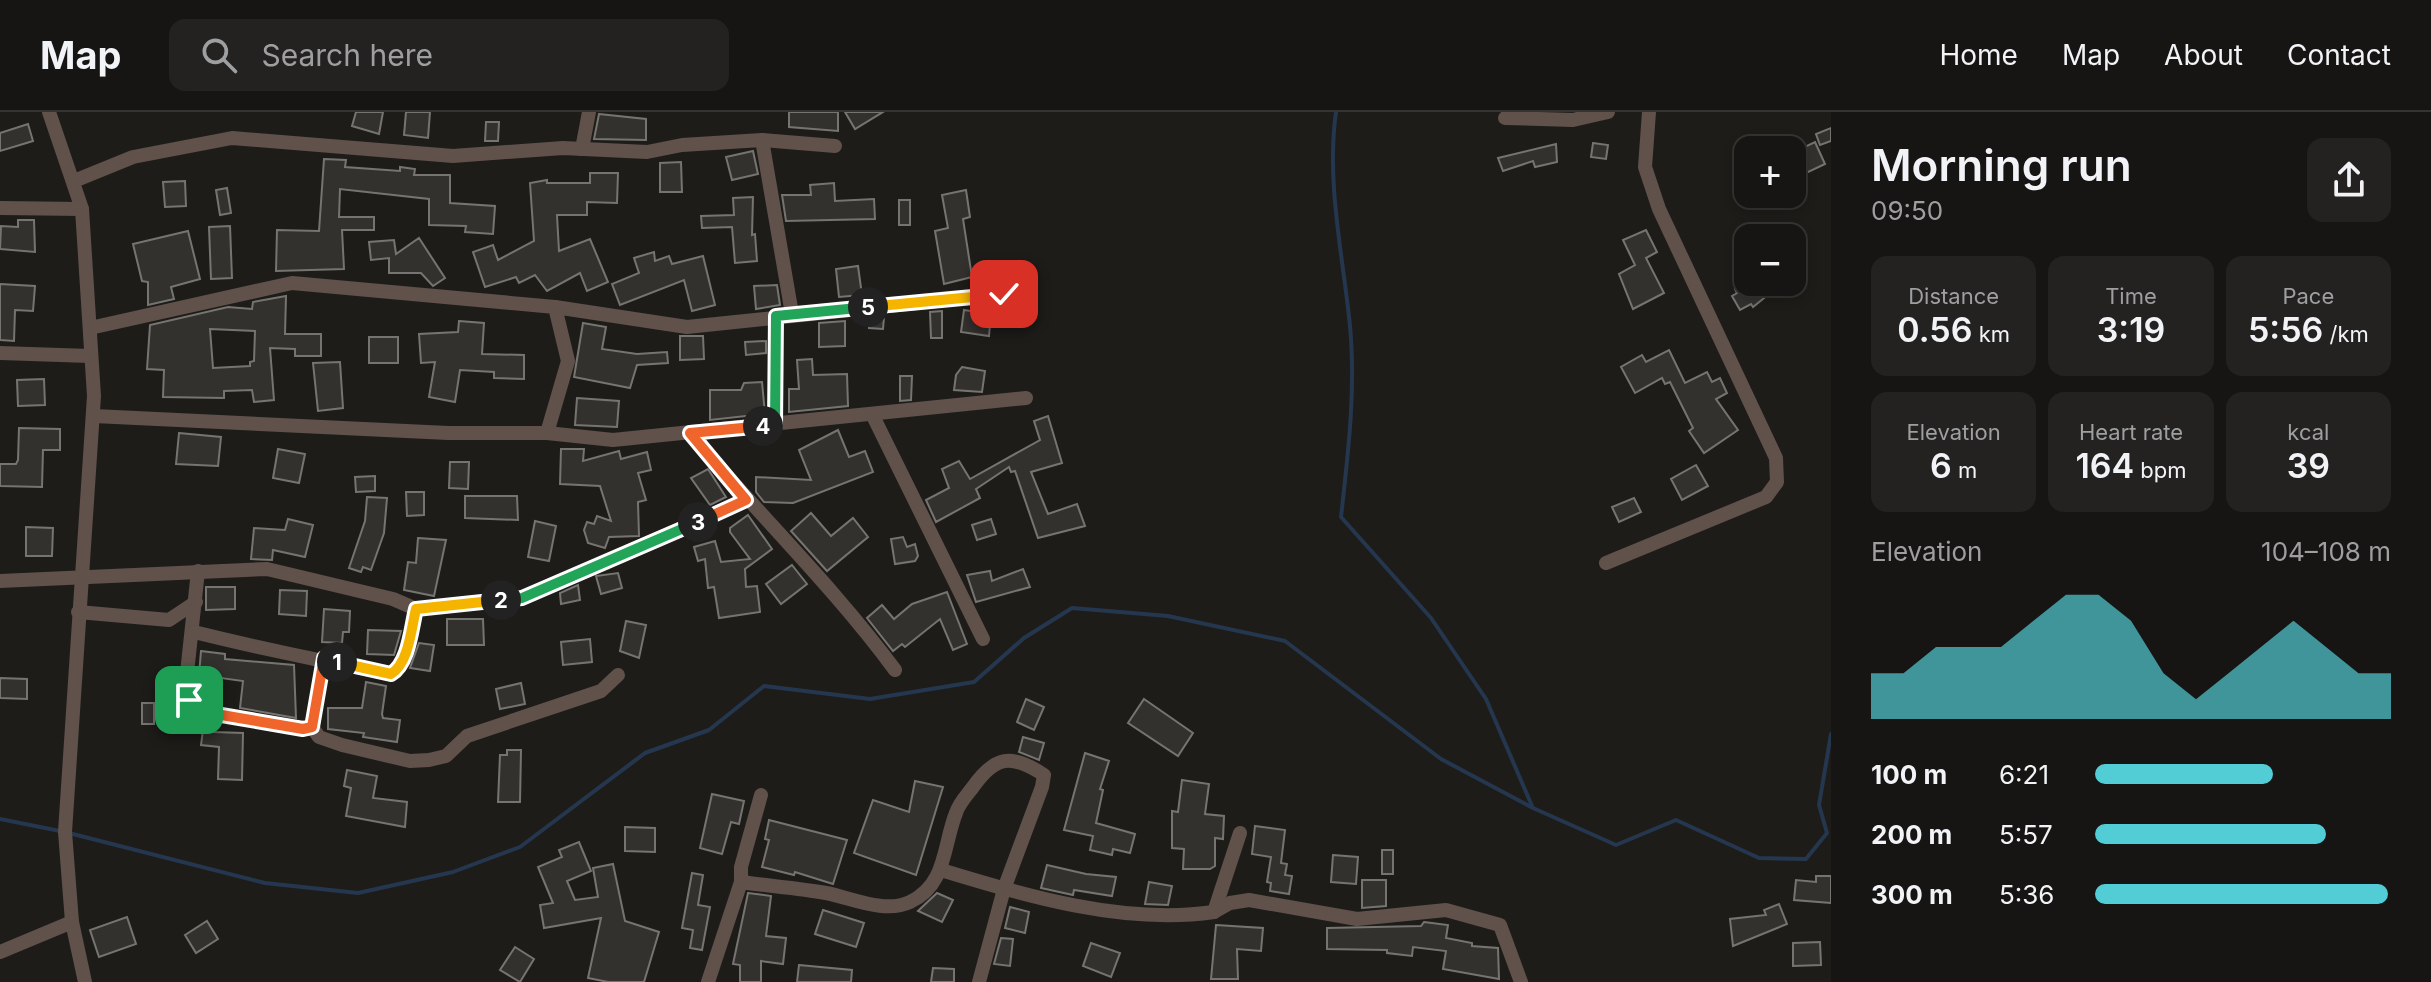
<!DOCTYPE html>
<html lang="en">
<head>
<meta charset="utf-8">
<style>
	:root { --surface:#161513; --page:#232221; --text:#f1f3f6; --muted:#9e9fa0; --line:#353433; --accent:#52ccd5 }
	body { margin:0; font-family:Inter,sans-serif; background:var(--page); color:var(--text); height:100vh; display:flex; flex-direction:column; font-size:30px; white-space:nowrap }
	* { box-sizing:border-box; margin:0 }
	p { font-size:26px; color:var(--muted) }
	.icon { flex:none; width:44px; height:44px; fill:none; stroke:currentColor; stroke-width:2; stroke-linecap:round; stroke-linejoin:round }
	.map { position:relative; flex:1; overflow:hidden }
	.details { display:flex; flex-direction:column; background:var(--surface); width:600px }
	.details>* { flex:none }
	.fabs { position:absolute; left:1734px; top:24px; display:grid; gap:16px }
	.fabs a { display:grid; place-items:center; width:72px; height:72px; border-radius:16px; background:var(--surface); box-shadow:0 4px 12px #0003,0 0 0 2px var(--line); font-size:40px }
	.pin { position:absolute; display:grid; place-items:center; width:68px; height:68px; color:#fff; margin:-34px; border-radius:16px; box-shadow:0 4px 12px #0006 }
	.km { position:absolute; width:40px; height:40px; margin:-20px; border-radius:50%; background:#222; color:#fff; font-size:22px; line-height:40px; text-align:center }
	.round { display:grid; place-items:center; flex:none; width:84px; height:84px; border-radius:16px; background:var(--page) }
	.overview { display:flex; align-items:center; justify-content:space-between; height:136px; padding:0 40px }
	h1 { font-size:44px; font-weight:600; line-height:60px }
	.figures { display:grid; grid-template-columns:repeat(3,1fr); gap:12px; height:136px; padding:8px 40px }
	.figures div { display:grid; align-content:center; border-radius:16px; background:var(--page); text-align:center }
	.figures b { font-size:34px; font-weight:600 }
	.figures small { font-size:22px; font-weight:400 }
	.figures p { font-size:22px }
	.chart { height:224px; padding:16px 40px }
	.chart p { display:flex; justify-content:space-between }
	.chart svg { width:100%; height:144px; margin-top:8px; fill:var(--accent); opacity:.7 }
	ul { padding:0 40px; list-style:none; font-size:26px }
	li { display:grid; grid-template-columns:128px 96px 1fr; align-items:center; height:60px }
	li i { height:20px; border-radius:10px; background:var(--accent) }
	header { display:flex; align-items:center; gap:48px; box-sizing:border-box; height:112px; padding:0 40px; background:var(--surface); border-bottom:2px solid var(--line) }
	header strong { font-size:38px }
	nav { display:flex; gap:44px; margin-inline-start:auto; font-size:28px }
	.search { width:560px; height:72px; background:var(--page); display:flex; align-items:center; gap:20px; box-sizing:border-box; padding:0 28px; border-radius:16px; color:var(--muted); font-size:30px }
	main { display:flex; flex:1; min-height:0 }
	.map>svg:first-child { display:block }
</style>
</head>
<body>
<header>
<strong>Map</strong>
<div class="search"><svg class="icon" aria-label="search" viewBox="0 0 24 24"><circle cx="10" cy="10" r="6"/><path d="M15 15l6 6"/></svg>Search here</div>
<nav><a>Home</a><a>Map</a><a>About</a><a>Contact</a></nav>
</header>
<main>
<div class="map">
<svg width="1831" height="870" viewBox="0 0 1831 870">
	<rect width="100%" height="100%" fill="#1e1c19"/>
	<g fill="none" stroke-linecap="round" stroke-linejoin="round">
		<g stroke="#24374f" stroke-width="4">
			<path d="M1336,0C1326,70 1343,144 1350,214C1356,278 1348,342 1341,405L1431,506L1486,587L1532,694"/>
			<polyline points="0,707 65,720 265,771 358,781 453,760 520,735 645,641 709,618 764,574 870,587 974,570 1024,526 1072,496 1168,504 1285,529 1441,647 1533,696 1616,733 1676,708 1759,746 1806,747 1827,721 1819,693 1831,622"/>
		</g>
	</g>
	<g fill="#33312e" stroke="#767470" stroke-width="2" fill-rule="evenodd">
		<polygon points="356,0 383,0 379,22 352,14"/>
		<polygon points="406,0 430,0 428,26 404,23"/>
		<polygon points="789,0 838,0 838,19 789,15"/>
		<polygon points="845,0 883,0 855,17"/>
		<polygon points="599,2 646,7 646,28 594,27"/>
		<polygon points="486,10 499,10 498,29 485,29"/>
		<polygon points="28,12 33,29 0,39 0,21"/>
		<polygon points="1831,16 1831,29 1820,33 1816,22"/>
		<polygon points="1815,30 1825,52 1804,62 1794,40"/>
		<polygon points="1593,31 1608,33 1606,47 1591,45"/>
		<polygon points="1556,32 1557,50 1535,55 1533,49 1503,59 1498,46"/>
		<polygon points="753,39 758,62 732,68 726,45"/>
		<polygon points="324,47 346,48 345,55 400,59 400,55 415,57 414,63 450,63 450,91 495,94 493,122 465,120 466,114 429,113 429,87 340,77 339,105 374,105 374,118 342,118 344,157 276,159 277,118 319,119"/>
		<polygon points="681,50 682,80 660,80 660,51"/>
		<polygon points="590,61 618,61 617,91 587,90 587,103 557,103 559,139 590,127 608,170 587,179 580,161 547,179 535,163 519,171 516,165 485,175 473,140 493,133 498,148 534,129 530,71 547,68 547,71 590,71"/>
		<polygon points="185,69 186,94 165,95 163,70"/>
		<polygon points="834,71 835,89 874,87 875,107 786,109 782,83 811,83 810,73"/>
		<polygon points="227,76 231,101 220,103 216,78"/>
		<polygon points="966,78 970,105 963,107 972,165 944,172 935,119 948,116 942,83"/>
		<polygon points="753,85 752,123 755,122 757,149 735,151 732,115 702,116 701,104 734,103 733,86"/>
		<rect x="899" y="88" width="11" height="25"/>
		<polygon points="18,108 34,108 35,140 0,137 1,114 18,115"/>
		<polygon points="230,114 232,166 211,167 209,115"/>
		<polygon points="1646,118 1657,140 1646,146 1664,181 1633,197 1619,162 1635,153 1623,128"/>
		<polygon points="188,119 200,167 171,175 174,187 148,193 148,170 142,169 133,132"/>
		<polygon points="419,126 445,166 433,174 421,161 389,161 389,146 371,148 369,130 394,128 396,142"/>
		<polygon points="654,140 655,149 669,144 672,152 703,144 715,193 692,199 684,168 620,193 612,172 639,161 634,146"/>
		<polygon points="858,154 862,183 839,185 836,157"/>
		<polygon points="1747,170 1770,170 1774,178 1753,195 1751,192 1740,198 1732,184 1737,181 1735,177"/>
		<polygon points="0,172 35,174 33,199 15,198 14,229 0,228"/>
		<polygon points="777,173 780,193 756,197 754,174"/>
		<path d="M286,184L285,222H321V244H295V237L270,236L274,288L254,290L252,278L224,279V286L163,285L164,258L147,257L150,213L228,195L252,197L253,190ZM210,217L255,219L254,249L250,250V254L213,256Z"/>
		<polygon points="964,198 991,202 989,224 961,220"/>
		<polygon points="942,199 942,226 931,226 930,200"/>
		<polygon points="884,205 883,217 869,216 870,206"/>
		<polygon points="459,209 484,211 482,242 524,243 524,267 494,266 494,260 460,258 455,290 429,285 435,250 421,251 419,222 458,220"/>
		<polygon points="845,209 845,234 819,235 819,211"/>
		<polygon points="583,211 606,215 602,237 637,242 667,240 668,251 637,253 630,276 574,265"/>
		<polygon points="680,224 703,224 704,247 680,248"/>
		<rect x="369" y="225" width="29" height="26"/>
		<polygon points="766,229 766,241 746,243 745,230"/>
		<polygon points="1669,238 1685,271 1707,260 1712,270 1720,266 1727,281 1716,287 1738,318 1704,341 1689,319 1693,316 1670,270 1665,272 1662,266 1635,281 1621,255 1642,243 1646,250"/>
		<polygon points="812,247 813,263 847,262 848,294 789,300 789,277 799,277 797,248"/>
		<polygon points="340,250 343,296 318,299 313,251"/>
		<polygon points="962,255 985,259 982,280 954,278 956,263"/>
		<polygon points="900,264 912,264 911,288 900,289"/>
		<polygon points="44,267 45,293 18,294 17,268"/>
		<polygon points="762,270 765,302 710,308 710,278 741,278 744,271"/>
		<polygon points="577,286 619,289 617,315 575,313"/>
		<polygon points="1048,304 1062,351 1031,360 1048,402 1077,392 1085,414 1038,426 1015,359 1011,360 1009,355 976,377 980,386 936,410 926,388 949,376 942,357 959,349 970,367 1040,328 1034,309"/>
		<polygon points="19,316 60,317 60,338 43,338 42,375 0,374 0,352 16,352 18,348"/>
		<polygon points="838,318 849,345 865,339 873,360 793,391 764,390 756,380 756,365 811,368 799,338"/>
		<polygon points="179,321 221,325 218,354 176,352"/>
		<polygon points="278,337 305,342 299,371 273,366"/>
		<polygon points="561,337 584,337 583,349 619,339 621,347 647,340 651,358 638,361 646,388 638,390 639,424 609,425 605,436 588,431 584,418 587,410 594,412 597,404 611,409 600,374 560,372"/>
		<polygon points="450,350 469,350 468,377 449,376"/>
		<polygon points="1696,353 1708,374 1682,388 1671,367"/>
		<polygon points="708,357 726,385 710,393 691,366"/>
		<polygon points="375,364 375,379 356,380 355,365"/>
		<polygon points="406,380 424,380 424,403 407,404"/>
		<polygon points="465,384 517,384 518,408 465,406"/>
		<polygon points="367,385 387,386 384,421 371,458 363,455 361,460 349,456 365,409"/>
		<polygon points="1634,386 1641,400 1619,410 1612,395"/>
		<polygon points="811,401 831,424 853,406 868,425 827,459 791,419"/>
		<polygon points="748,403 772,437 745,457 746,475 757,474 760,500 719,506 714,475 708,476 705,447 698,449 694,435 715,429 721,450 750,447 730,420 730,416"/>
		<polygon points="288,407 313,413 305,445 273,438 272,448 251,447 254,416 285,418"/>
		<polygon points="991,407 996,422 977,428 972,413"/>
		<polygon points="535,409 556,414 549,449 528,445"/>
		<polygon points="26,415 53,416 52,444 26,444"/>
		<polygon points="903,425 907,435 915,432 918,444 915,449 895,452 891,427"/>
		<polygon points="418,426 446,428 434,484 404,478 408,450 416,451"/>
		<polygon points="792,453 807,472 781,492 766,472"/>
		<polygon points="1023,457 1030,475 976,490 967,463 990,459 992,469"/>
		<polygon points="618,461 622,476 601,482 596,464"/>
		<polygon points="578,473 580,488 561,492 560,481"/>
		<polygon points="206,475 235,475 235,497 206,498"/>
		<polygon points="280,478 307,479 306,504 279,502"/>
		<polygon points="947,480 967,532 953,538 940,507 905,535 902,532 893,539 867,506 882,493 894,507 912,492"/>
		<polygon points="324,497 350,499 349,520 343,520 342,531 322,530"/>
		<polygon points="447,507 483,507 484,533 447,533"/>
		<polygon points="626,509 646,513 639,546 620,539"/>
		<polygon points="368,518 401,519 394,543 367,542"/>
		<polygon points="590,527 592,550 563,553 561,530"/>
		<polygon points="419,531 434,533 430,559 410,556"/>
		<polygon points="201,539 225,542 225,547 294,553 296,606 240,596 243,569 199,563"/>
		<polygon points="0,566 27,567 27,587 0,586"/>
		<polygon points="366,570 386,574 382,602 383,606 400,608 397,630 363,625 364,621 328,617 328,596 362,596"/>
		<polygon points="521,571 525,592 500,597 496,577"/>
		<polygon points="1026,587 1044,595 1034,618 1017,610"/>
		<polygon points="1144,587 1193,621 1178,644 1128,611"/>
		<rect x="142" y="591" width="12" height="21"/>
		<polygon points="204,610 215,612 214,620 243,621 242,668 218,667 219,635 201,633"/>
		<polygon points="1023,625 1044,631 1039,648 1019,640"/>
		<polygon points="507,638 521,638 520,690 498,690 500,643 507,643"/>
		<polygon points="1085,641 1109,649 1100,677 1103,678 1096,711 1135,722 1130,741 1113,737 1112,743 1090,738 1093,724 1064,718"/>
		<polygon points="347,658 377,664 373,686 407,690 405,715 346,704 351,676 344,674"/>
		<polygon points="1182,668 1209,672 1205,702 1224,704 1223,727 1215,726 1215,754 1210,757 1183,757 1184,737 1172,736 1172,699 1178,700"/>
		<polygon points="915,669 943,675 916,763 854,741 873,688 909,700"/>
		<polygon points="712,682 744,689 739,712 731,710 722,742 700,736"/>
		<polygon points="769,708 847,728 833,772 795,760 794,763 762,755 769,728 765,727"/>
		<polygon points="1255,714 1285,718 1281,751 1287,752 1285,763 1292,764 1289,782 1270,779 1271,771 1267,770 1271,745 1252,742"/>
		<polygon points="625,715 655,716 655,740 625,739"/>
		<polygon points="579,730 591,759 567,769 575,788 598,785 593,756 613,752 625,809 659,820 644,870 608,870 588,866 601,806 544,816 540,793 553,791 538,755 562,745 559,738"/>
		<rect x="1382" y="738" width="11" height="24"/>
		<polygon points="1333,743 1358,745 1356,772 1331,770"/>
		<polygon points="1047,753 1086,762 1116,765 1112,784 1074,778 1073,783 1041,776"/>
		<polygon points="692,761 703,763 698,793 710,795 702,838 690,836 693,818 682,816"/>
		<polygon points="1816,764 1831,764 1831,791 1794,788 1796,768 1816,770"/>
		<polygon points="1362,768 1386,768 1386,794 1362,796"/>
		<polygon points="1149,770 1172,774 1168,793 1145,792"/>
		<polygon points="748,781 771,784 766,824 786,826 783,852 761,849 761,870 740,870 740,853 733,852"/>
		<polygon points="937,781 953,788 942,810 918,799"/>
		<polygon points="1779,792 1787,812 1733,834 1730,807 1766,803 1764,798"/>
		<polygon points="1010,795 1029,800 1025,821 1005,816"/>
		<polygon points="823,798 864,811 856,835 815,822"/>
		<polygon points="127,805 136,832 99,845 90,818"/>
		<polygon points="207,809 218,827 196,841 185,823"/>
		<polygon points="1424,810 1448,813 1446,826 1472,831 1472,834 1498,836 1499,867 1443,857 1446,839 1413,835 1412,844 1387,841 1387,838 1327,837 1327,816 1421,814"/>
		<polygon points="1216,813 1263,816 1261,839 1237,837 1238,867 1211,867"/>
		<polygon points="1001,826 1013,827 1010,854 994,852"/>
		<polygon points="1820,830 1821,853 1793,854 1793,831"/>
		<polygon points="1091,831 1120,841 1111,865 1083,854"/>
		<polygon points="515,835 534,847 520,870 500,858"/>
		<polygon points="799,853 852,858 851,870 797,870"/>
		<polygon points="933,856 954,857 954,870 931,870"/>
	</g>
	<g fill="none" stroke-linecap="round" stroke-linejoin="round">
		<g stroke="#60514b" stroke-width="14">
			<polyline points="49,0 82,97 94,284 65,720 72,810 85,870"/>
			<polyline points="1505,6 1573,8 1608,0"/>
			<polyline points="762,28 792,202"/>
			<polyline points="582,37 589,0"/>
			<polyline points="74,69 133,45 232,26 453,44 563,36 647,40 682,33 762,28 835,34"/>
			<polyline points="0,96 82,97"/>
			<polyline points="555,195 687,215 1004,182"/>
			<polyline points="90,216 292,171 555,195 568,249 547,321"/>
			<polyline points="0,241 90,244"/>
			<polyline points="94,304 448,321 547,321 613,328 1026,286"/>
			<polyline points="873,304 983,527"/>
			<polyline points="775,313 776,204"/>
			<path d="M690,321C757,401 833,474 895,558"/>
			<polyline points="1606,451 1766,385 1777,370 1776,346 1659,97 1645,55 1649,0"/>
			<polyline points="198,459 186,570 189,588 198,599 303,617 312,615 324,546"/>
			<polyline points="0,469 267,457 393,487 416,497 522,486 746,388"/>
			<polyline points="78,500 169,508 196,490"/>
			<path d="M194,520C259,536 325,550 391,562C409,551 411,517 416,497"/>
			<polyline points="312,615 319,625 342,633 410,649 429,648 446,644 467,624 601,579 618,563"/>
			<path d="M941,758C1027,784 1123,813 1214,800L1240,721"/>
			<path d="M741,770C769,774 798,776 826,781C852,786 885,802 910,790C947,773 943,733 956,701C959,691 967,683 973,675C995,644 1011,641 1044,663L1042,675L1004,777L979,870"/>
			<polyline points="1214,800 1230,791 1249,788 1357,807 1446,798 1500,813 1521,870"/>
			<polyline points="0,840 72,810"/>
			<polyline points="708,870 741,770 741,755 761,683"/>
		</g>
	</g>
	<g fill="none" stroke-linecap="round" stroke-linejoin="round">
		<defs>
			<polyline id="split-1" points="189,588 198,599 303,617 312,615 324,546 337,550"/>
			<path id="split-2" d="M337,550L391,562C409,551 411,517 416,497L501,488"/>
			<polyline id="split-3" points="501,488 522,486 698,410"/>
			<polyline id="split-4" points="698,410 746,388 690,321 763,314"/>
			<polyline id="split-5" points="763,314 775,313 776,204 868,195"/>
			<polyline id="split-6" points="868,195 1004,182"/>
		</defs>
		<use href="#split-1" stroke="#fff" stroke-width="16"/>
		<use href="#split-2" stroke="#fff" stroke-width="16"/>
		<use href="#split-3" stroke="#fff" stroke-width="16"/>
		<use href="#split-4" stroke="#fff" stroke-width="16"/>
		<use href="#split-5" stroke="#fff" stroke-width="16"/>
		<use href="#split-6" stroke="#fff" stroke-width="16"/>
		<use href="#split-1" stroke="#f0652b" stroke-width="10"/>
		<use href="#split-2" stroke="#f5b400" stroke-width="10"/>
		<use href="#split-3" stroke="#22a559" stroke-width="10"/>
		<use href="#split-4" stroke="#f0652b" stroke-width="10"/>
		<use href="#split-5" stroke="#22a559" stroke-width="10"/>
		<use href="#split-6" stroke="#f5b400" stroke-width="10"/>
	</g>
</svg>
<div class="fabs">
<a>+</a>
<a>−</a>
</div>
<div class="pin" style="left:189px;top:588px;background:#1e9e55"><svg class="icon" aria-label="arrive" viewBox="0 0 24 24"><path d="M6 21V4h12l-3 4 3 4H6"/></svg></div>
<div class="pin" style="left:1004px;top:182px;background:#d93025"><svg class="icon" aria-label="check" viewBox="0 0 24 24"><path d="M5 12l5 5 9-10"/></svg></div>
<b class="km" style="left:337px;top:550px">1</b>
<b class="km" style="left:501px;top:488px">2</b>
<b class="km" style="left:698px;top:410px">3</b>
<b class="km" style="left:763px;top:314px">4</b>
<b class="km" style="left:868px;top:195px">5</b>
</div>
<section class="details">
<div class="overview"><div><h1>Morning run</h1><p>09:50</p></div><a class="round"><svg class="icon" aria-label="share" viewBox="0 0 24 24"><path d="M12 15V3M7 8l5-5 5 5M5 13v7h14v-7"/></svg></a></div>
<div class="figures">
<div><p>Distance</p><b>0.56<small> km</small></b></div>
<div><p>Time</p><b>3:19</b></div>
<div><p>Pace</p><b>5:56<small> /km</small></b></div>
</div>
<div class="figures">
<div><p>Elevation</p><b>6<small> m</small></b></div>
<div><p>Heart rate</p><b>164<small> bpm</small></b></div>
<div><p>kcal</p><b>39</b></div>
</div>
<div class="chart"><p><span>Elevation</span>104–108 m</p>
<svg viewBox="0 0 160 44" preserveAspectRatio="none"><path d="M0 44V30L10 30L20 22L30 22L40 22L50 14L60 6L70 6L80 14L90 30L100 38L110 30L120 22L130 14L140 22L150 30L160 30V44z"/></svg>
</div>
<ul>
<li><b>100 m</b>6:21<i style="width:60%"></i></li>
<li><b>200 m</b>5:57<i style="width:78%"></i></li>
<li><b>300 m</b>5:36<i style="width:99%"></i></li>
</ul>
</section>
</main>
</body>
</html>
